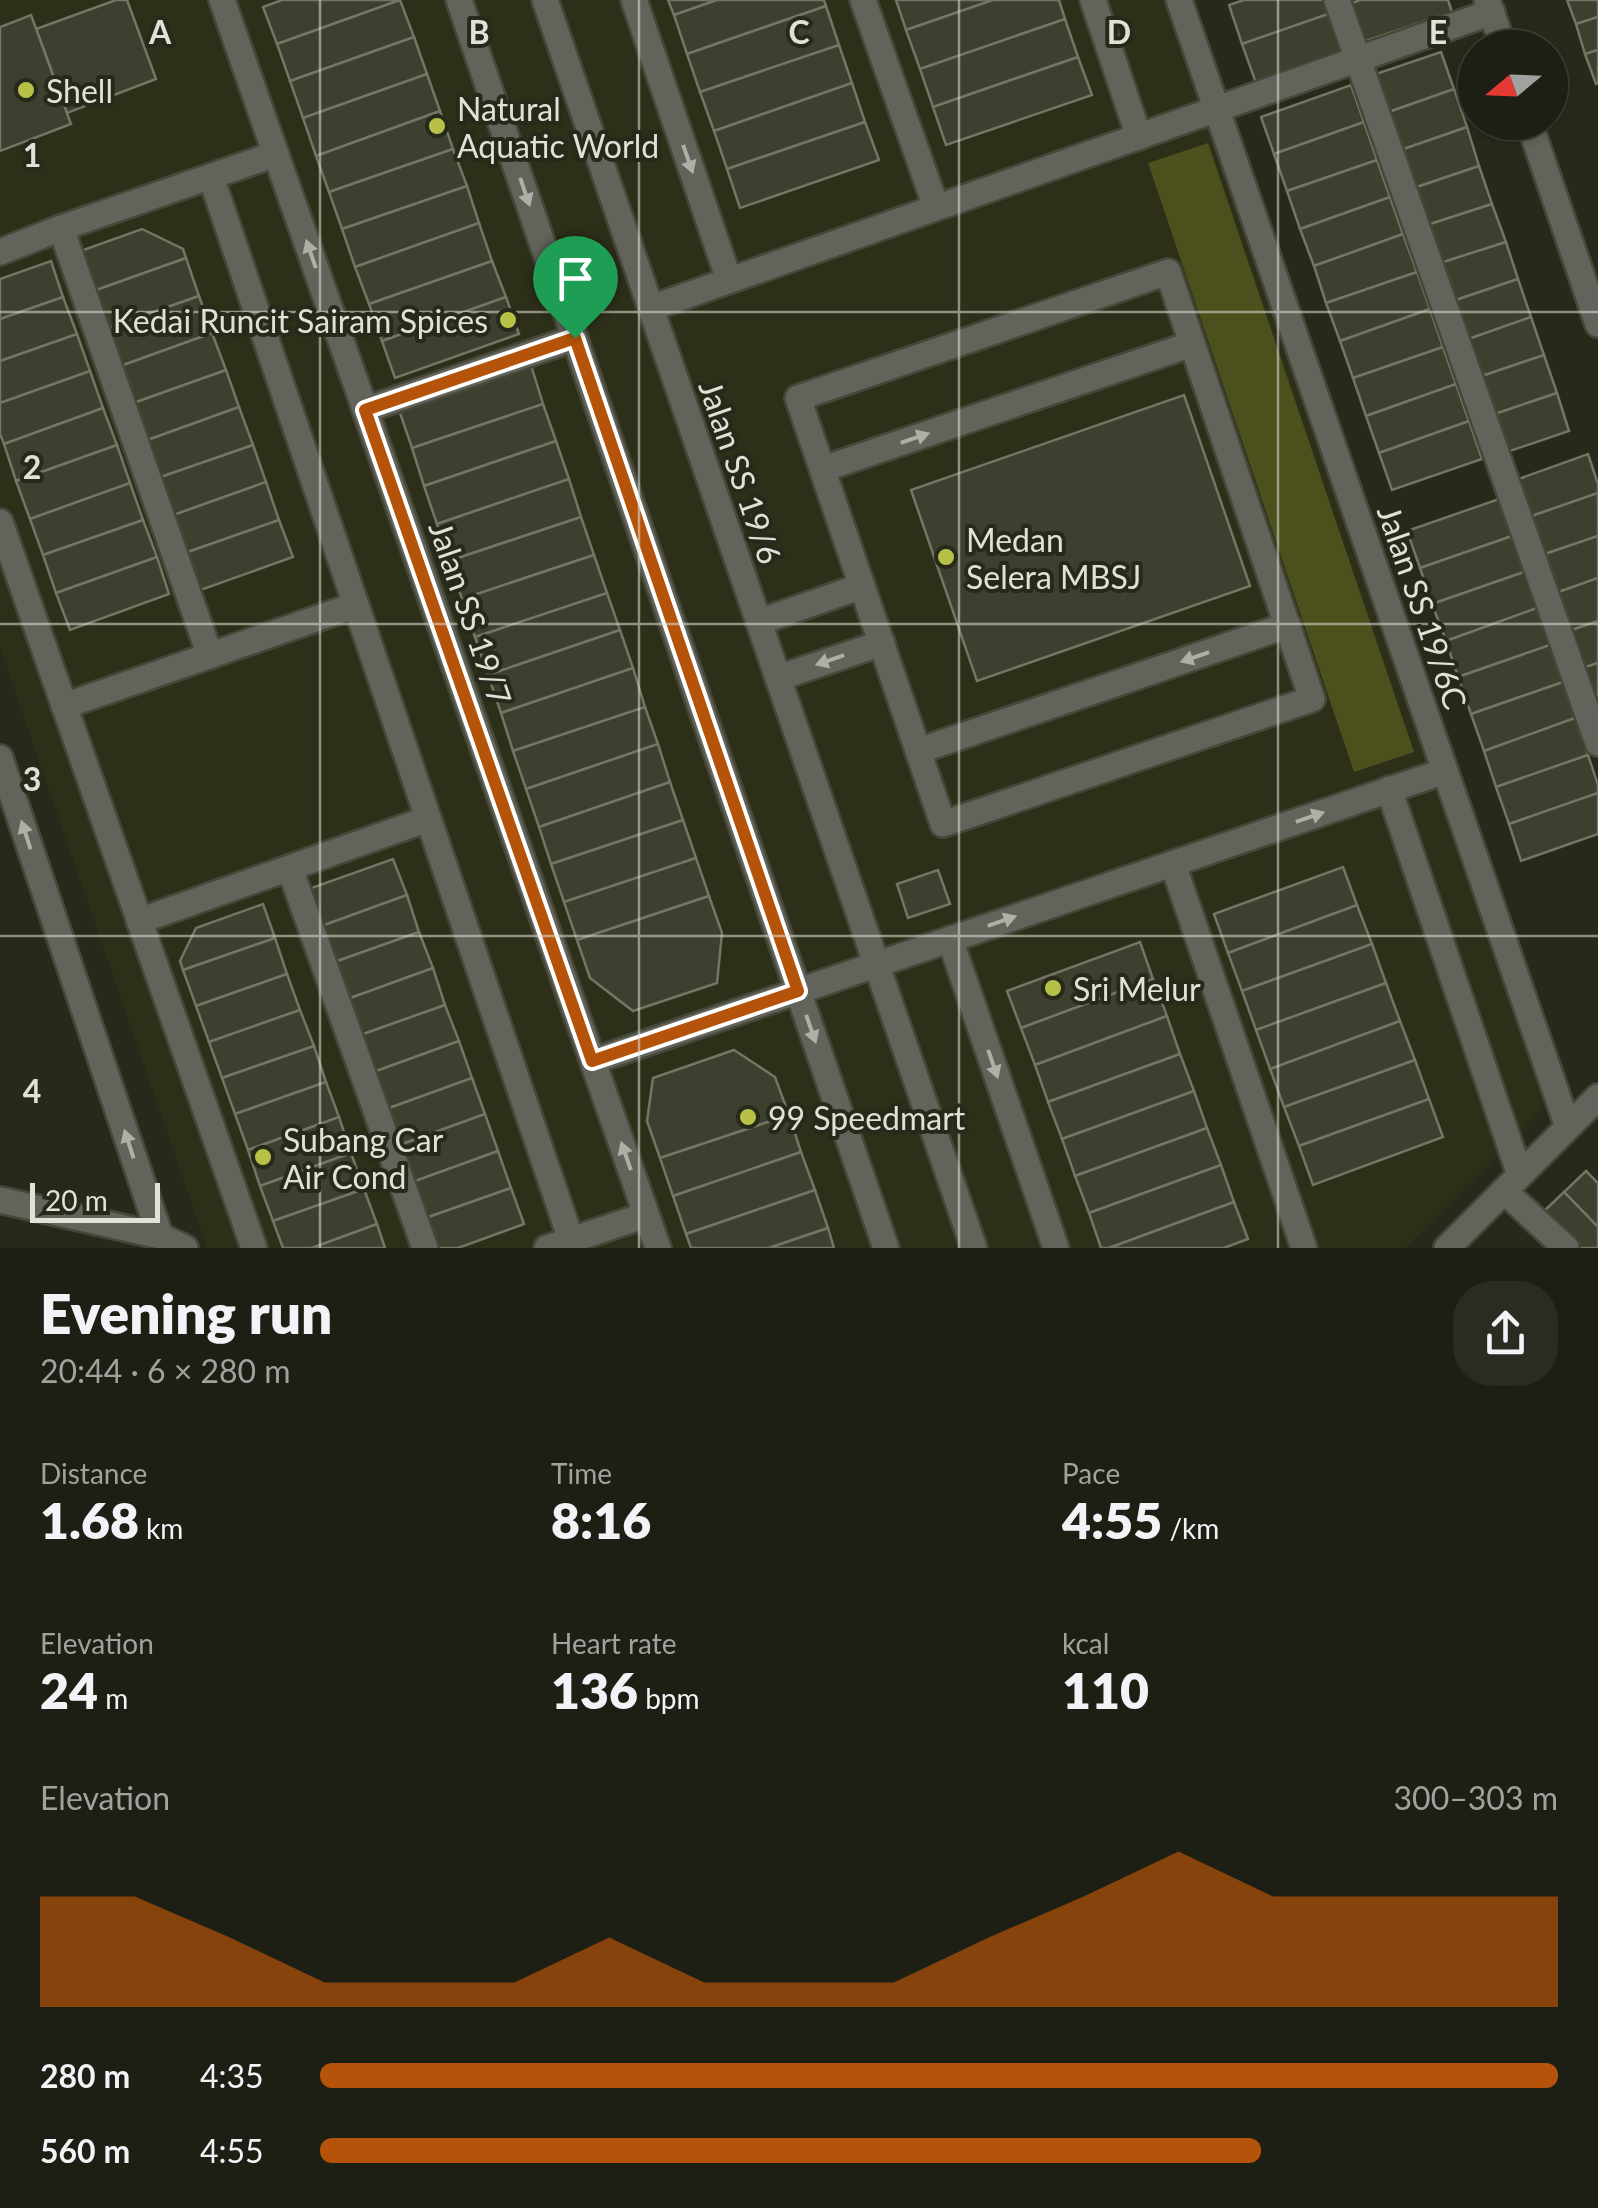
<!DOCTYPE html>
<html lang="en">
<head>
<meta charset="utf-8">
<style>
	:root { --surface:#1d1f14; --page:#2a2c22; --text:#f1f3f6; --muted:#a0a2a0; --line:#3b3d34; --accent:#b45309 }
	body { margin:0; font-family:Lato,sans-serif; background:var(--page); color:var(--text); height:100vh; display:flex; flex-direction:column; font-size:38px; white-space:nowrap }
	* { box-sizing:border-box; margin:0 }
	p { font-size:32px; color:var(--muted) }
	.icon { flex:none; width:55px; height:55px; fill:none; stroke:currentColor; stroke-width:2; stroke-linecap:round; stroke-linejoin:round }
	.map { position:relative; height:1248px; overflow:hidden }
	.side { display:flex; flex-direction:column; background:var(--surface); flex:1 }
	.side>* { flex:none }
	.needle { width:65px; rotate:251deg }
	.tools { position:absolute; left:1458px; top:30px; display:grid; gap:20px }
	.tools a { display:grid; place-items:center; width:110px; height:110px; border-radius:50%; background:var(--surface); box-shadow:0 2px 8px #0004,0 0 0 2px var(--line); font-size:50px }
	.scale { position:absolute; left:30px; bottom:25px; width:130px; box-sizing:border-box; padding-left:10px; border:5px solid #e0e2d8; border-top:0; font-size:28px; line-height:35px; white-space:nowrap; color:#e0e2d8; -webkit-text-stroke:8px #27291a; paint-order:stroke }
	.pin { position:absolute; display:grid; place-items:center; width:85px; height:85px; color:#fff; margin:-102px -42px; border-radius:50% 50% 50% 0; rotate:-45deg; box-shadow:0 0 10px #0007 }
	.pin .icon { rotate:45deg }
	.round { display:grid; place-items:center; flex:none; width:105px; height:105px; border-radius:40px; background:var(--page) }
	.headline { display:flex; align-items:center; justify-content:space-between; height:170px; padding:0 40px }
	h1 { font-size:55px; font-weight:800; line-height:75px }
	.figures { display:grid; grid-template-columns:repeat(3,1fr); gap:15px; height:170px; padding:10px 40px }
	.figures div { display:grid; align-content:center }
	.figures b { font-size:50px; font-weight:800 }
	.figures small { font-size:28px; font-weight:400 }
	.figures p { font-size:28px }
	.chart { height:280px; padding:20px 40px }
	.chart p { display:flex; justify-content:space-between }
	.chart svg { width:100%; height:180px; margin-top:10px; fill:var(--accent); opacity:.7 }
	ul { padding:0 40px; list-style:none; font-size:32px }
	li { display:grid; grid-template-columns:160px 120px 1fr; align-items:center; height:75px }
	li i { height:25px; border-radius:12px; background:var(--accent) }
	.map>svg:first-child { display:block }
</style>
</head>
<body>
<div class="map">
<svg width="1598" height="1248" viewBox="0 0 1598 1248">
	<rect width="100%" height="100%" fill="#27291a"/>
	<polygon fill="#2d2f19" points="0,0 1166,0 1552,1100 1405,1248 207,1248 0,648"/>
	<polygon fill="#4c501d" points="1208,143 1414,752 1354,772 1148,163"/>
	<g fill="#3d3f2f" stroke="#737664" stroke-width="2.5">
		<polygon points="116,0 127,0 156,79 67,113 36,29"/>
		<polygon points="282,0 400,0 277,44 263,7"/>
		<polygon points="400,0 414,37 290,81 277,44"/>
		<polygon points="668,0 717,0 674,15"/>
		<polygon points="717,0 824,0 826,6 687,54 674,15"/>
		<polygon points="896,0 993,0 906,30"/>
		<polygon points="993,0 1059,0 1065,19 920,69 906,30"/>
		<polygon points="1244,0 1327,0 1331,13 1242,44 1229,5"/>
		<polygon points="1360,0 1448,0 1452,12 1357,44 1343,6"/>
		<polygon points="1567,0 1598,0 1598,17 1576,24"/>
		<polygon points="826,6 839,45 700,92 687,54"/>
		<polygon points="1331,13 1345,51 1256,83 1242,44"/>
		<polygon points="31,15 71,124 0,151 0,27"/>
		<polygon points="1598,17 1598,50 1585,54 1576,24"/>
		<polygon points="1065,19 1078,57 933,107 920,69"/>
		<polygon points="414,37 427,74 303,118 290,81"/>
		<polygon points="839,45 852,83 714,131 700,92"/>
		<polygon points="1598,50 1598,83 1596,84 1585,54"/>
		<polygon points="1441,52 1454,89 1383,114 1370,76"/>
		<polygon points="1078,57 1092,95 946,145 933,107"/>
		<polygon points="427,74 440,111 316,156 303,118"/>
		<polygon points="852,83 865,122 727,169 714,131"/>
		<polygon points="1351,85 1364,122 1274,154 1261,117"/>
		<polygon points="1454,89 1467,127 1395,152 1383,114"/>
		<polygon points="440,111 453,149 329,192 316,156"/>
		<polygon points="865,122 879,160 740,208 727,169"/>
		<polygon points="1364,122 1377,160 1287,191 1274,154"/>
		<polygon points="1467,127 1479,166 1408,190 1395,152"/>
		<polygon points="453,149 467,186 342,229 329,192"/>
		<polygon points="1377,160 1390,197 1300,229 1287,191"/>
		<polygon points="1479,166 1492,204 1421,227 1408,190"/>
		<polygon points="467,186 479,223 355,267 342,229"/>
		<polygon points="1390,197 1403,234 1314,266 1300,229"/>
		<polygon points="1492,204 1506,242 1434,265 1421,227"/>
		<polygon points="479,223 492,261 369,304 355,267"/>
		<polygon points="142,229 183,249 186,258 88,293 75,253"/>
		<polygon points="1403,234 1417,272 1326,303 1314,266"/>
		<polygon points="1506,242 1518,279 1447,303 1434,265"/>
		<polygon points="186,258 199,296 102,330 88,293"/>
		<polygon points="51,261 63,297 0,319 0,279"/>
		<polygon points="492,261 506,297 382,341 369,304"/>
		<polygon points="1417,272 1430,309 1340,341 1326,303"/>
		<polygon points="1518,279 1531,317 1460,342 1447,303"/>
		<polygon points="199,296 212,333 115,368 102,330"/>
		<polygon points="63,297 77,334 0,361 0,319"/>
		<polygon points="506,297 519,334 395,378 382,341"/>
		<polygon points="1430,309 1443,347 1353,378 1340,341"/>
		<polygon points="1531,317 1544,355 1473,379 1460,342"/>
		<polygon points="212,333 226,370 128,405 115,368"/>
		<polygon points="77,334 90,371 0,403 0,361"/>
		<polygon points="1443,347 1456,384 1366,416 1353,378"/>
		<polygon points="1544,355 1557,393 1486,417 1473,379"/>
		<polygon points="531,365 543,404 412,448 399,410"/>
		<polygon points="226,370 239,407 142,442 128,405"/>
		<polygon points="90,371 103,408 4,444 0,434 0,403"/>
		<polygon points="1456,384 1469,421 1379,453 1366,416"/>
		<polygon points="1557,393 1569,431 1498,455 1486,417"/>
		<polygon points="1184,395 1250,586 977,681 911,490"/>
		<polygon points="543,404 556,441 424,486 412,448"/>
		<polygon points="239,407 253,445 155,479 142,442"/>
		<polygon points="103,408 117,445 16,481 4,444"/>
		<polygon points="1469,421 1482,459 1392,490 1379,453"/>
		<polygon points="556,441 569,479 437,524 424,486"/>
		<polygon points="117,445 130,483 30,519 16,481"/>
		<polygon points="253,445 266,482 168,517 155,479"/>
		<polygon points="1588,454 1598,484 1598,493 1526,518 1513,481"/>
		<polygon points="569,479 581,517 449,561 437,524"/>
		<polygon points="266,482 279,520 182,554 168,517"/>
		<polygon points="130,483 143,520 43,555 30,519"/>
		<polygon points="1598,493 1598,536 1539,556 1526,518"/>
		<polygon points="1499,499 1512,536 1420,568 1407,531"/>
		<polygon points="581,517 594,555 462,599 449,561"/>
		<polygon points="143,520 157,557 56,593 43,555"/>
		<polygon points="279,520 293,557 195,592 182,554"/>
		<polygon points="1512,536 1524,572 1432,604 1420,568"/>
		<polygon points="1598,536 1598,578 1553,594 1539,556"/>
		<polygon points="594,555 607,593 475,637 462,599"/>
		<polygon points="157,557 169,594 70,630 56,593"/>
		<polygon points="1524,572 1537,608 1446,641 1432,604"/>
		<polygon points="1598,578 1598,621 1566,632 1553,594"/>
		<polygon points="607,593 620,630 488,675 475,637"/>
		<polygon points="1537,608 1550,645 1458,677 1446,641"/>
		<polygon points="1598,621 1598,663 1579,669 1566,632"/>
		<polygon points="620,630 633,668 501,713 488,675"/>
		<polygon points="1550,645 1563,682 1471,714 1458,677"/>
		<polygon points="1598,663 1598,705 1592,707 1579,669"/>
		<polygon points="633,668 645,707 513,751 501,713"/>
		<polygon points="1563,682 1575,718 1484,751 1471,714"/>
		<polygon points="645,707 658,744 526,789 513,751"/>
		<polygon points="1575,718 1588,755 1496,787 1484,751"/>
		<polygon points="658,744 670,782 539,827 526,789"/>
		<polygon points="1588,755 1598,785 1598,793 1509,824 1496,787"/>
		<polygon points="670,782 683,820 551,864 539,827"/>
		<polygon points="1598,793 1598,834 1521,861 1509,824"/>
		<polygon points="683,820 696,858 564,902 551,864"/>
		<polygon points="696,858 709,896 577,940 564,902"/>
		<polygon points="393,859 407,895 316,928 303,891"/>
		<polygon points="1343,867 1357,905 1228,953 1214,914"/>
		<polygon points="938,870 950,904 908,918 897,884"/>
		<polygon points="407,895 419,932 329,964 316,928"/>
		<polygon points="709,896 722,933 717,983 633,1011 590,978 577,940"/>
		<polygon points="263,904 275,938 183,970 180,961 196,928"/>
		<polygon points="1357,905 1372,944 1242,991 1228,953"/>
		<polygon points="419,932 433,968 342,1001 329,964"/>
		<polygon points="275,938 287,974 196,1006 183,970"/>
		<polygon points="1140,942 1153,979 1021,1028 1007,991"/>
		<polygon points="1372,944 1386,983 1256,1030 1242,991"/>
		<polygon points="433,968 445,1005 355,1037 342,1001"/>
		<polygon points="287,974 300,1010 209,1042 196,1006"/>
		<polygon points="1153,979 1167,1016 1035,1065 1021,1028"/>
		<polygon points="1386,983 1400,1021 1270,1069 1256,1030"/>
		<polygon points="445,1005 459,1041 368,1074 355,1037"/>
		<polygon points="300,1010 314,1046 222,1078 209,1042"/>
		<polygon points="1167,1016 1180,1054 1048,1102 1035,1065"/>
		<polygon points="1400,1021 1415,1060 1284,1107 1270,1069"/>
		<polygon points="459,1041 472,1078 381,1111 368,1074"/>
		<polygon points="314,1046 326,1082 235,1114 222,1078"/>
		<polygon points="734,1050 775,1077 789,1115 660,1158 647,1121 653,1078"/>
		<polygon points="1180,1054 1194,1091 1062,1139 1048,1102"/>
		<polygon points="1415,1060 1429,1099 1299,1146 1284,1107"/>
		<polygon points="472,1078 485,1114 394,1147 381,1111"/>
		<polygon points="326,1082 339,1117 248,1150 235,1114"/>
		<polygon points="1194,1091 1207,1128 1075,1176 1062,1139"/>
		<polygon points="1429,1099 1443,1137 1313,1185 1299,1146"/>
		<polygon points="485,1114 498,1151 407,1184 394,1147"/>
		<polygon points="789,1115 801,1152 673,1196 660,1158"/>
		<polygon points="339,1117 351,1153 260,1186 248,1150"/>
		<polygon points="1207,1128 1221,1165 1089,1213 1075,1176"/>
		<polygon points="498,1151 511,1188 420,1220 407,1184"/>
		<polygon points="801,1152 815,1190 686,1234 673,1196"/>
		<polygon points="351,1153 364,1189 273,1221 260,1186"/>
		<polygon points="1221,1165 1234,1202 1109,1248 1101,1248 1089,1213"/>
		<polygon points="1586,1171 1598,1183 1598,1227 1564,1192"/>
		<polygon points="511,1188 524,1224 458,1248 430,1248 420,1220"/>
		<polygon points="364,1189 377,1224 312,1248 283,1248 273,1221"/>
		<polygon points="815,1190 828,1228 769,1248 691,1248 686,1234"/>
		<polygon points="1564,1192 1598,1227 1598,1248 1576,1248 1542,1213"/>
		<polygon points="1234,1202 1248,1239 1224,1248 1109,1248"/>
		<polygon points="377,1224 385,1248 312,1248"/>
		<polygon points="828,1228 834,1248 769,1248"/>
	</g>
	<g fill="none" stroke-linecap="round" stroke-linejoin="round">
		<defs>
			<g id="lane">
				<polyline points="863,0 936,207"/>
				<polyline points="1337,0 1598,743"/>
				<polyline points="1217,109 1492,12"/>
				<polyline points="61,228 210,656"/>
				<polygon points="1168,272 1312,699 943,824 798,398"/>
				<polyline points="365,410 575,338"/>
				<polyline points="823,469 1192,344"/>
				<polyline points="759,622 862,586"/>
				<polyline points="778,678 882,643"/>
				<polyline points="918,751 1288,625"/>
				<polyline points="1173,864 1304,1248"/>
				<polyline points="290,869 425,1248"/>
				<polyline points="1504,1191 1566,1248"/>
			</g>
			<g id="street">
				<polyline points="222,0 658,1248"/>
				<polyline points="459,0 886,1248"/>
				<polyline points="545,0 974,1248"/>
				<polyline points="634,0 729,280"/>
				<polyline points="1093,0 1139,137"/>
				<polyline points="1179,0 1568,1127"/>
				<polyline points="1487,0 1504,48"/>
				<polyline points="1529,122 1598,324"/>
				<polyline points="211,177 571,1240"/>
				<polyline points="0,252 61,228 276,154"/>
				<polyline points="651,308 1217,109"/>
				<polyline points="0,522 254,1248"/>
				<polyline points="64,706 356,605"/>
				<polyline points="0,758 160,1236"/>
				<polyline points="1389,789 1520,1175"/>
				<polyline points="139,921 428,819"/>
				<polyline points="950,939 1056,1248"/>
				<polyline points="593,1061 1445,771"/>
				<polyline points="0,1200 160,1236 185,1248"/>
				<polyline points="547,1248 646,1215"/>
				<polyline points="1447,1248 1598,1097"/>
			</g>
		</defs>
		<use href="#lane" stroke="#454738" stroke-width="30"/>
		<use href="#street" stroke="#454738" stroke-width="30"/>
		<use href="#lane" stroke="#62635b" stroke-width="25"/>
		<use href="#street" stroke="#62635b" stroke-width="25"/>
	</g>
	<defs><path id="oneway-solid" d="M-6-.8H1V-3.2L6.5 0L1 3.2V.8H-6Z" transform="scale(2.5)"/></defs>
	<g fill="#aeafa6">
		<use href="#oneway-solid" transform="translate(688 159) rotate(71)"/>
		<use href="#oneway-solid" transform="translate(525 192) rotate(71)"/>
		<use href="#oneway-solid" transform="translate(311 254) rotate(-109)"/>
		<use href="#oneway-solid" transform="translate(915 438) rotate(-19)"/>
		<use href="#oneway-solid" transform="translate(1195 657) rotate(161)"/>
		<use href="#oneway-solid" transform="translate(830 660) rotate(161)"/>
		<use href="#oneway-solid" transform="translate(1310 817) rotate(-19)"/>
		<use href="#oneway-solid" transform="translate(26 835) rotate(-108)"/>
		<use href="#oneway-solid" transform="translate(1002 921) rotate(-19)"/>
		<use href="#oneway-solid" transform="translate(811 1029) rotate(71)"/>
		<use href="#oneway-solid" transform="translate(993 1064) rotate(71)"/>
		<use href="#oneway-solid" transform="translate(129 1144) rotate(-108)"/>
		<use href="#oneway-solid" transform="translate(626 1156) rotate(-109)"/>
	</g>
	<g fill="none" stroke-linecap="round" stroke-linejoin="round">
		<defs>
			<polygon id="route" points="575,338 798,991 592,1061 365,410"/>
		</defs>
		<use href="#route" stroke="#fff" stroke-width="20"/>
		<use href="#route" stroke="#b45309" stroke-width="12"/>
	</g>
	<path fill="none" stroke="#e0e2d8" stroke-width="2.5" stroke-opacity="0.55" d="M320,0V1248M639,0V1248M959,0V1248M1278,0V1248M0,312H1598M0,624H1598M0,936H1598"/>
	<g fill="#b8c147" stroke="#27291a" stroke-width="4">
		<circle cx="26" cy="90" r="10"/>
		<circle cx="437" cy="126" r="10"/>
		<circle cx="508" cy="320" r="10"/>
		<circle cx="946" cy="557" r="10"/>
		<circle cx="1053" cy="988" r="10"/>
		<circle cx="748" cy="1117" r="10"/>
		<circle cx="263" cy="1157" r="10"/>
	</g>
	<g text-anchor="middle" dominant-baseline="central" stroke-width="8" stroke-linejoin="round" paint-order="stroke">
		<g font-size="32" fill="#e0e2d8" stroke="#27291a" text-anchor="start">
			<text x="46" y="90">Shell</text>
			<text x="457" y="108">Natural<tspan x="457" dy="37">Aquatic World</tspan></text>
			<text x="488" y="320" text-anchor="end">Kedai Runcit Sairam Spices</text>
			<text x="966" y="539">Medan<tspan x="966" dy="37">Selera MBSJ</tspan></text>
			<text x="1073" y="988">Sri Melur</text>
			<text x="768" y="1117">99 Speedmart</text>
			<text x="283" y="1139">Subang Car<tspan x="283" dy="37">Air Cond</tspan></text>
		</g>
		<g font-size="32" fill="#e0e2d8" stroke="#27291a">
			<text transform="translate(741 472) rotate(71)">Jalan SS 19/6</text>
			<text transform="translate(1423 607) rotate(71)">Jalan SS 19/6C</text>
			<text transform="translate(471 613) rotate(71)">Jalan SS 19/7</text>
		</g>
	</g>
	<g font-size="32" text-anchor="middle" font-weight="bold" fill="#e0e2d8" stroke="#27291a" stroke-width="8" stroke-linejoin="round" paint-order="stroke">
		<text x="160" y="44">A</text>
		<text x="479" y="44">B</text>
		<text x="799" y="44">C</text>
		<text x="1119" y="44">D</text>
		<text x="1438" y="44">E</text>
		<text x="32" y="167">1</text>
		<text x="32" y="479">2</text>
		<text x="32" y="791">3</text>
		<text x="32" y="1103">4</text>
	</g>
</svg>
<div class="tools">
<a><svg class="needle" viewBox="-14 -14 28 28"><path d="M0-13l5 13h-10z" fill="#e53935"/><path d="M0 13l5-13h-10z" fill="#a0a2a0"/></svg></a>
</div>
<div class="scale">20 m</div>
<div class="pin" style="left:575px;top:338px;background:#1e9e55"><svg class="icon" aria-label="arrive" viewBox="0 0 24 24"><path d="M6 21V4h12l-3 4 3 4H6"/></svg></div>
</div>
<section class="side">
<div class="headline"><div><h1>Evening run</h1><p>20:44 · 6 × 280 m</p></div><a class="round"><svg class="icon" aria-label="share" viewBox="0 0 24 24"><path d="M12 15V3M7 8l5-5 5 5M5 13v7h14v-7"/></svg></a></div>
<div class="figures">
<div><p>Distance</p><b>1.68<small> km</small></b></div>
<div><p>Time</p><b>8:16</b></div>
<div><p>Pace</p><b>4:55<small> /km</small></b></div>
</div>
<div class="figures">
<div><p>Elevation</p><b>24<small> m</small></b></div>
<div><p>Heart rate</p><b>136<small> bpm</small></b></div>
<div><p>kcal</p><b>110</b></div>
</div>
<div class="chart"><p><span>Elevation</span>300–303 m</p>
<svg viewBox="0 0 160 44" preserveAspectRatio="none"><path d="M0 44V17L10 17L20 27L30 38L40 38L50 38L60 27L70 38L80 38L90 38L100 27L110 17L120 6L130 17L140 17L150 17L160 17V44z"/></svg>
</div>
<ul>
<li><b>280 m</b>4:35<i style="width:100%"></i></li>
<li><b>560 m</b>4:55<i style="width:76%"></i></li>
</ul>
</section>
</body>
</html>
